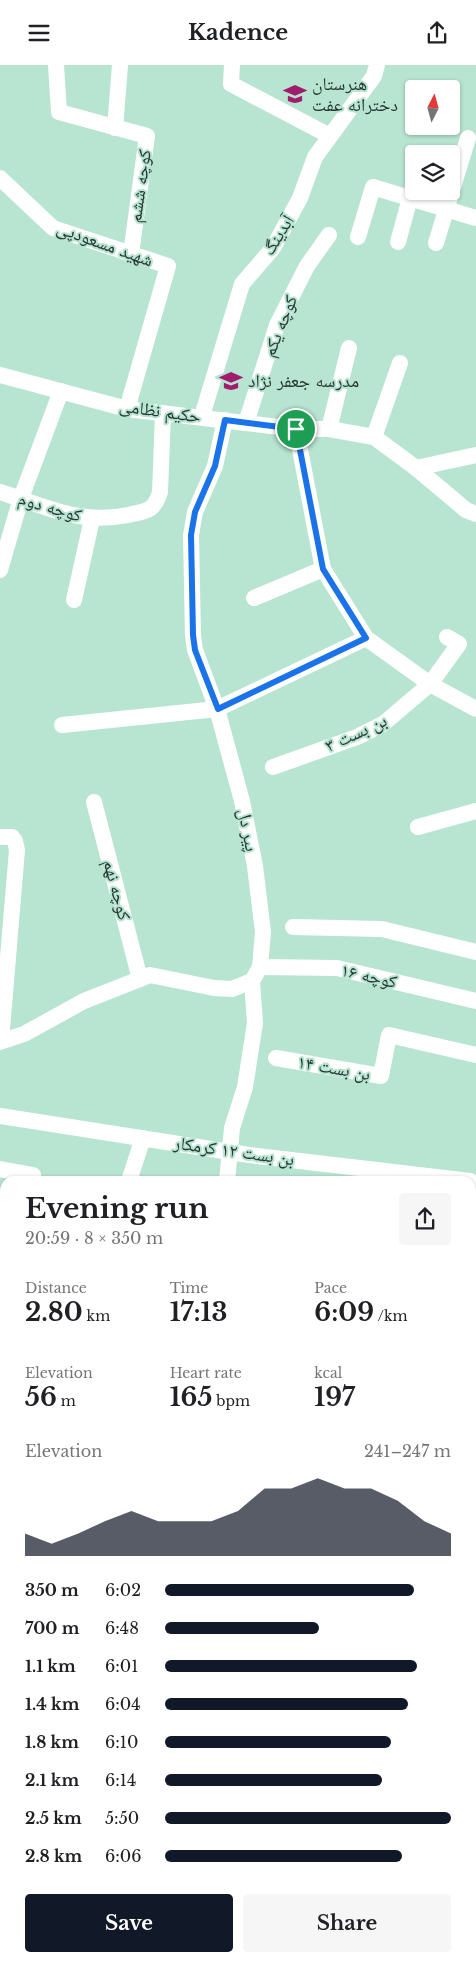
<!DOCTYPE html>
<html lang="en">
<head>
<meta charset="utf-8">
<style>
	:root { --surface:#fff; --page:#f6f6f6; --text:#202124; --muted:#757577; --accent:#111827 }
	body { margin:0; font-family:"Libre Baskerville","Noto Naskh Arabic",serif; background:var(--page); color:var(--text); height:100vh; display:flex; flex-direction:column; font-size:19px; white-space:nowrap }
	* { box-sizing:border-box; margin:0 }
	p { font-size:16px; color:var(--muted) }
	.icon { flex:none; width:28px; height:28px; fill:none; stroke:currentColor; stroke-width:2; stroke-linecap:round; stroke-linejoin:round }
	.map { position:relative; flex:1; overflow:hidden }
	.panel { position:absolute; left:0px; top:1111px; width:476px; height:786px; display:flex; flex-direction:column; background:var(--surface); border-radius:15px 15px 0 0; box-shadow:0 1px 4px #0004 }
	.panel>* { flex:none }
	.needle { width:32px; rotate:6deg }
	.buttons { position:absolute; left:405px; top:15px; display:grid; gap:10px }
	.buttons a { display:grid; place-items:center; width:55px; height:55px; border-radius:5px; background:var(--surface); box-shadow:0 1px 4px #0004; font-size:25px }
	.pin { position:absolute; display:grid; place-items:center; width:42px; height:42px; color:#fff; margin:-21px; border:2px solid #fff; border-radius:50%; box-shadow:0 1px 5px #0007 }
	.round { display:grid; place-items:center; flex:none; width:52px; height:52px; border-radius:5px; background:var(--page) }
	.headline { display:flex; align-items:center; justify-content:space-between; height:85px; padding:0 25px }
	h1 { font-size:28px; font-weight:700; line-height:38px }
	.stats { display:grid; grid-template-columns:repeat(3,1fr); gap:8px; height:85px; padding:5px 25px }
	.stats div { display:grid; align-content:center }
	.stats b { font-size:25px; font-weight:700 }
	.stats small { font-size:14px; font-weight:400 }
	.stats p { font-size:14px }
	.chart { height:140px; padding:10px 25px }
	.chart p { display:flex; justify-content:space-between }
	.chart svg { width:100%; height:90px; margin-top:5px; fill:var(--accent); opacity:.7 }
	.cta { display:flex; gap:10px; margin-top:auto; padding:10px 25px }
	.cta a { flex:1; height:58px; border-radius:5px; background:var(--accent); color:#fff; font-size:20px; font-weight:700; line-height:58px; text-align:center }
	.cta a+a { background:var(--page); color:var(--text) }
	ul { padding:0 25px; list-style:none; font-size:16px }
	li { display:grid; grid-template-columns:80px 60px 1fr; align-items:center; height:38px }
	li i { height:12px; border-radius:6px; background:var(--accent) }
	header { display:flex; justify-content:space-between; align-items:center; height:65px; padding:0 25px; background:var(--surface); font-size:22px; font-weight:700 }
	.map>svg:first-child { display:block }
</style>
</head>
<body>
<header><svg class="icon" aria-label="menu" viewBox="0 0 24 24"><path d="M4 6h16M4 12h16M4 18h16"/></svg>Kadence<svg class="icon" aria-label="share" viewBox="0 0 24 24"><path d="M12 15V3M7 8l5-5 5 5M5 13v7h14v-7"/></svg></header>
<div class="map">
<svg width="476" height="1897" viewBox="0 0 476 1897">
	<rect width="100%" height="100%" fill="#b8e4d2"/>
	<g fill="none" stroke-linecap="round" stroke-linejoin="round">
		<g stroke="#afa7ef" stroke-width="26">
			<polyline points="471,1799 476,1800"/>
			<polyline points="133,1897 136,1892"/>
		</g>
		<g stroke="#fff" stroke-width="16">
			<polyline points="56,0 59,47 147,71 131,189"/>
			<polyline points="232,0 231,19 330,71"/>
			<polyline points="115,63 120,0"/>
			<polyline points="0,113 53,163 168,201 127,344"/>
			<polyline points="358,172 373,122 476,153"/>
			<polyline points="398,177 410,133"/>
			<polyline points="436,178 468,73"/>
			<polyline points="0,310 127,344 296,364 329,364 374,372 416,403 466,445 476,449"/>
			<polyline points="202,351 242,219 273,183 300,133 315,92 374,11 377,0"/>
			<polyline points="246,358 277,260 307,201 329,170"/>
			<polyline points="296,364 323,504 366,573 430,619 476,644"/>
			<polyline points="329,364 349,283"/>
			<polyline points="374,372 400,298"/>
			<polyline points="416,403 476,390"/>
			<path d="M0,427C45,441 79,460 128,450C146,446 154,447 160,427L163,348"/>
			<polyline points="0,505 21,433 61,326"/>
			<polyline points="254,533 323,504"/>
			<polyline points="74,535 92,454"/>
			<polyline points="62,660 217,644 366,573"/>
			<polyline points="273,702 357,672 383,659 430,619 459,579 447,572"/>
			<polyline points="94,737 140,914"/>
			<polyline points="418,762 476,746"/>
			<polyline points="0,772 12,772 15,776 17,785 1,976"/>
			<polyline points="293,862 382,864 476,887"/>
			<polyline points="260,902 337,903 476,936"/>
			<polyline points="0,977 24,969 84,936 150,910 214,923 232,924 252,916 260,902 263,867 255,801 242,736 217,644 195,585 193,570 191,470 195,447 215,401 225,355"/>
			<polyline points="276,993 381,1011 389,970 476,990"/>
			<polyline points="0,1051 249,1090 470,1116"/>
			<polyline points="0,1104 33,1110"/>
			<polyline points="129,1116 143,1073"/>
			<polyline points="227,1116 232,1063 245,1022 255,958 252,916"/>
			<polyline points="471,1168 476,1130"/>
			<polyline points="0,1200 5,1184"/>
			<polyline points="471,1266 476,1265"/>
			<polyline points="471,1375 476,1376"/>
			<polyline points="471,1433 476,1465"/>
			<polyline points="0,1452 5,1454"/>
			<polyline points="471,1553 476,1549"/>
			<polyline points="0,1607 5,1609"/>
			<polyline points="0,1723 5,1725"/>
			<polyline points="471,1759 476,1760"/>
			<polyline points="471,1822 476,1824"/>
			<polyline points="32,1897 34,1892"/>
			<polyline points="157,1897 160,1892"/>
			<polyline points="335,1897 338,1892"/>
			<polyline points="431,1897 433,1894"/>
		</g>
	</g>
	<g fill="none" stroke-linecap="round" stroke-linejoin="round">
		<defs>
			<polygon id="route" points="225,355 296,364 323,504 366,573 218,644 195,585 193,570 191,470 195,447 215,401"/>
		</defs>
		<use href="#route" stroke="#fff" stroke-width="10"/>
		<use href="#route" stroke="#1a73e8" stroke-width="6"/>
	</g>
	<defs>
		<symbol id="school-bare" viewBox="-9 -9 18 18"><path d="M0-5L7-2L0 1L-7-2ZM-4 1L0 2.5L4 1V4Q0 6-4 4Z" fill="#a01d6e" stroke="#b8e4d2" stroke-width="2.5" paint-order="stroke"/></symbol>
	</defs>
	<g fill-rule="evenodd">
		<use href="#school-bare" x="279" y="13" width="32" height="32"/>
		<use href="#school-bare" x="215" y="300" width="32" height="32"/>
	</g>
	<g text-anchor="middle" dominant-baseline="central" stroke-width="4" stroke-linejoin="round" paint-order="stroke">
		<g font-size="18" fill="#253730" stroke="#b8e4d2" text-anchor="start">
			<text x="312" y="19">هنرستان<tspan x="312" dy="21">دخترانه عفت</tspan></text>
			<text x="248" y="316">مدرسه جعفر نژاد</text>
		</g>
		<g font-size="18" fill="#253730" stroke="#b8e4d2">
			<text transform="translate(140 121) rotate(-82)">کوچه ششم</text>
			<text transform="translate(278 170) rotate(-58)">آبدینگ</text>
			<text transform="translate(105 179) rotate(20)">شهید مسعودپی</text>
			<text transform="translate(280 261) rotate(-68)">کوچه یکم</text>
			<text transform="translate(160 346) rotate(8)">حکیم نظامی</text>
			<text transform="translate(50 442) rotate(16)">کوچه دوم</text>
			<text transform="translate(356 668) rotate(-25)">بن بست ۳</text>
			<text transform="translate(248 765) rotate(79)">پیر دل</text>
			<text transform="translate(117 825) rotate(75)">کوچه نهم</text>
			<text transform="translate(369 911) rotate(13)">کوچه ۱۶</text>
			<text transform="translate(334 1003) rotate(10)">بن بست ۱۴</text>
			<text transform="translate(234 1086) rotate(8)">بن بست ۱۲ کرمکار</text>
		</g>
	</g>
</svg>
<div class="buttons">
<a><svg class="needle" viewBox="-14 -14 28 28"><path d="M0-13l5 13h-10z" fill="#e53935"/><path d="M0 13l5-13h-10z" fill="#757577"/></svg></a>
<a><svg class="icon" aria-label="layers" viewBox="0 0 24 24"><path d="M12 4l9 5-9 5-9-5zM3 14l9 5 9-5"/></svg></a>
</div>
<div class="pin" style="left:296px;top:364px;background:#1e9e55"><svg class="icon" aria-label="arrive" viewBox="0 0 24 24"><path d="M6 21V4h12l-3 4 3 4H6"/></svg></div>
<section class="panel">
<div class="headline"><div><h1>Evening run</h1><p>20:59 · 8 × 350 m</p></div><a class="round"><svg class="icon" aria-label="share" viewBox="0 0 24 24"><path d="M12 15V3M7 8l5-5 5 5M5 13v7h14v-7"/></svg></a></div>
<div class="stats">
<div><p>Distance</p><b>2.80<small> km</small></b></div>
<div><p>Time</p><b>17:13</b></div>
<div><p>Pace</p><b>6:09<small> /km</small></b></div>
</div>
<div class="stats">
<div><p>Elevation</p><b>56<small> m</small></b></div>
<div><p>Heart rate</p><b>165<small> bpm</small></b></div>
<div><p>kcal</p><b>197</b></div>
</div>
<div class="chart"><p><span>Elevation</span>241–247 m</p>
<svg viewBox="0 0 160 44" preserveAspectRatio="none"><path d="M0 44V33L10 38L20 33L30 27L40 22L50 27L60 27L70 27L80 22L90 11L100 11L110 6L120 11L130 11L140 17L150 27L160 33V44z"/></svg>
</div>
<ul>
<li><b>350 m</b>6:02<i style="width:87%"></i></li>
<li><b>700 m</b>6:48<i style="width:54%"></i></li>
<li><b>1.1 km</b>6:01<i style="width:88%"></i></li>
<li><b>1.4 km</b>6:04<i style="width:85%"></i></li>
<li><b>1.8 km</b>6:10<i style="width:79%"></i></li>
<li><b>2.1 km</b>6:14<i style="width:76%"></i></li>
<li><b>2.5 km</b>5:50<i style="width:100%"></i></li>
<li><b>2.8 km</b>6:06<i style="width:83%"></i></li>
</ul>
<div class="cta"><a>Save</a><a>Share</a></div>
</section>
</div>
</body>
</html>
